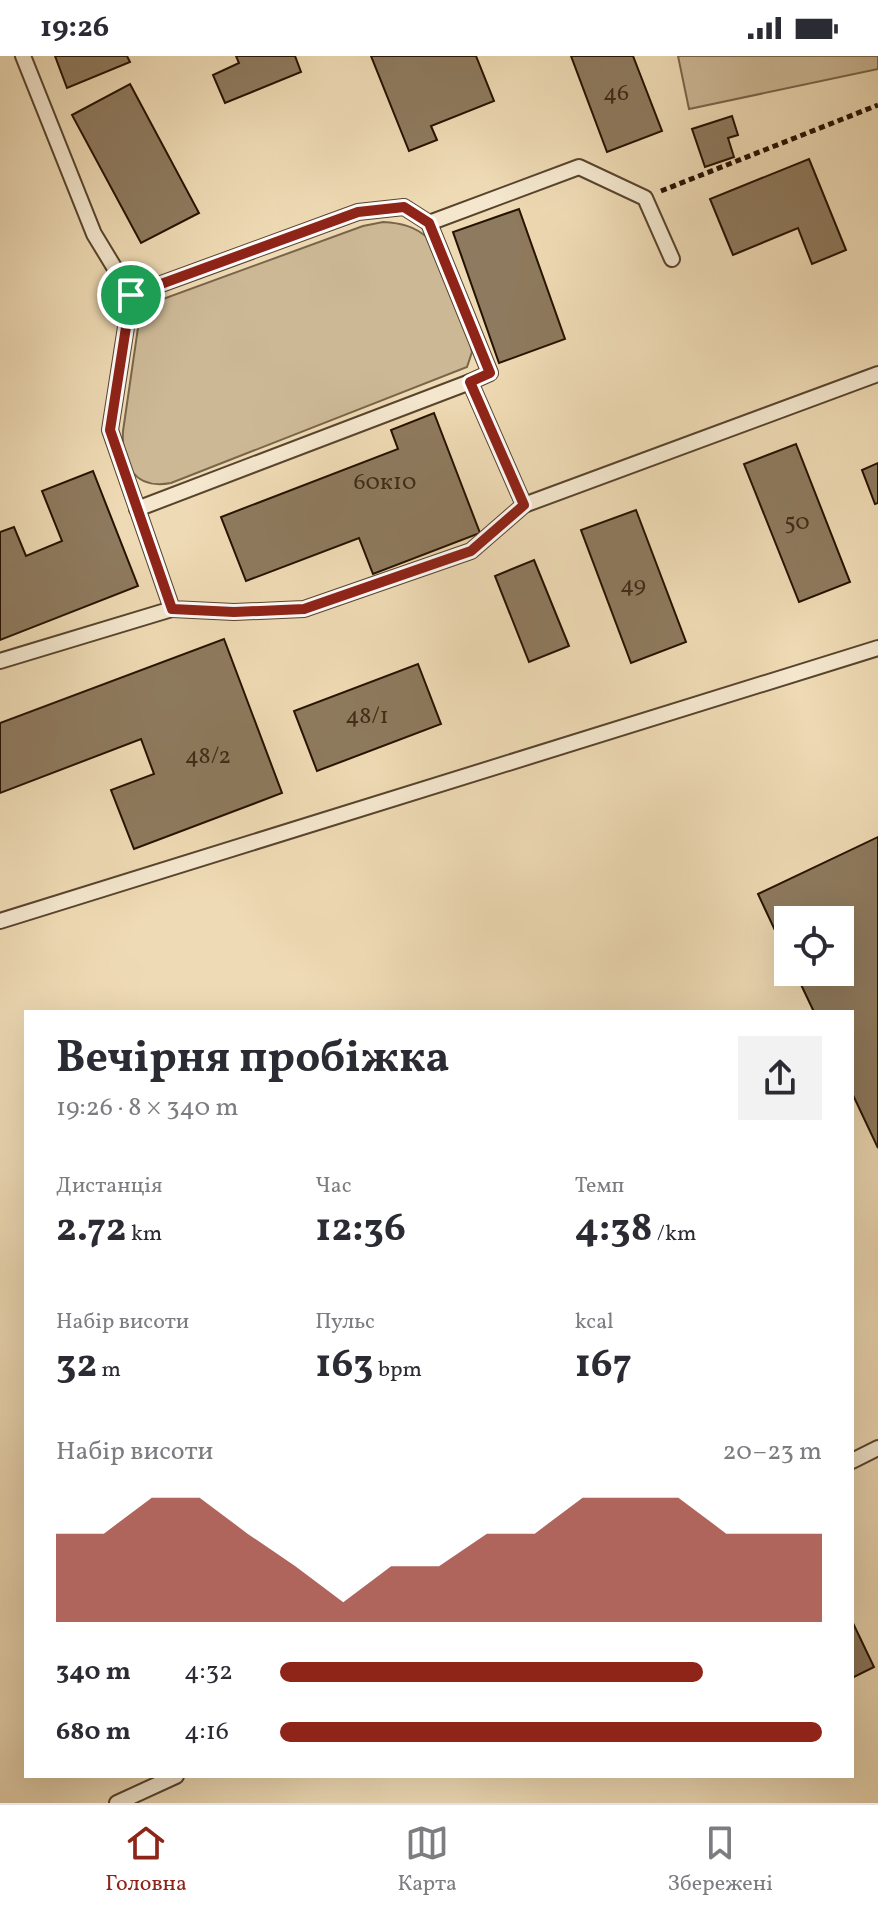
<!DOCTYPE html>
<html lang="uk">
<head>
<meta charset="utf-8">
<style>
	:root { --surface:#fff; --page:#f2f2f3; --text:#2b2b33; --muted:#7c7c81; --line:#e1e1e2; --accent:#8f2418 }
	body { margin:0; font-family:Vollkorn,serif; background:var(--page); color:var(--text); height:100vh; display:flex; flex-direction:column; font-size:30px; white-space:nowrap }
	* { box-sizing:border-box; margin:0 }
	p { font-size:26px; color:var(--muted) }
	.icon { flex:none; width:44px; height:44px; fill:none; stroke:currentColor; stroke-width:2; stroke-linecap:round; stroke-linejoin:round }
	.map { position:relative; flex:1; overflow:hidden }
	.details { position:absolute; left:24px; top:954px; width:830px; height:768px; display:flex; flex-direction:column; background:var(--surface); border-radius:0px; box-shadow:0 8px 32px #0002 }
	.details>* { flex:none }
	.buttons { position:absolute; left:774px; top:850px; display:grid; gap:16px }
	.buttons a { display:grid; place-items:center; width:80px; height:80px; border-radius:0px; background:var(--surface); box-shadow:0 8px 32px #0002; font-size:40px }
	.pin { position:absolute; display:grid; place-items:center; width:68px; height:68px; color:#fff; margin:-34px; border:4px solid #fff; border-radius:50%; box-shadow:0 2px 8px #0007 }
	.round { display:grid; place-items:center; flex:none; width:84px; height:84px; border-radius:0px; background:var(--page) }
	.headline { display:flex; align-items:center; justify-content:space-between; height:136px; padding:0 32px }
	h1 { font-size:44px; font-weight:700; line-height:60px }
	.figures { display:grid; grid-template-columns:repeat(3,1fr); gap:12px; height:136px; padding:8px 32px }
	.figures div { display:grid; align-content:center }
	.figures b { font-size:40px; font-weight:700 }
	.figures small { font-size:22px; font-weight:400 }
	.figures p { font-size:22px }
	.chart { height:224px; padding:16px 32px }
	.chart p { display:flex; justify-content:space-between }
	.chart svg { width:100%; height:144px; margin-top:8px; fill:var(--accent); opacity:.7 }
	ul { padding:0 32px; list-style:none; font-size:26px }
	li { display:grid; grid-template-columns:128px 96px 1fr; align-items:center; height:60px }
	li i { height:20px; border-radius:10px; background:var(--accent) }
	.status { display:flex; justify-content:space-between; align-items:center; height:56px; padding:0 40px; background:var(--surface); direction:ltr }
	.status svg { height:22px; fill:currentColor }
	.dock { display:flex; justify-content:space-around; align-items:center; height:112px; border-top:2px solid var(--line); background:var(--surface); font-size:22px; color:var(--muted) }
	.dock a { display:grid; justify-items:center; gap:4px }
	.dock .on { color:var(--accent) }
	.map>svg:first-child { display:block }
</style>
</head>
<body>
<div class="status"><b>19:26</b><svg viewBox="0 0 49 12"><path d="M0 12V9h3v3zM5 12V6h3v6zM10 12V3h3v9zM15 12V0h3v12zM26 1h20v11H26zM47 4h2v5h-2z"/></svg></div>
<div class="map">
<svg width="878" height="1747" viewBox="0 0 878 1747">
	<rect width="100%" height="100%" fill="#eedab4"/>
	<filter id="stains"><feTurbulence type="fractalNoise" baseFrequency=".0025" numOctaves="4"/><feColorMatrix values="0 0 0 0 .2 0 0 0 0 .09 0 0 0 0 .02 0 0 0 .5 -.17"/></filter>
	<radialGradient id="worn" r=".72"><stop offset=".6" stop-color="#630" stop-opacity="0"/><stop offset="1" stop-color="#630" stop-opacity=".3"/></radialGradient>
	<g fill="#ccb895" stroke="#79654a" stroke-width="2">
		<polygon points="678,0 878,0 878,13 689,53"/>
		<path d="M383,166C401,167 414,170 428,182L470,287L472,296L467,311L171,427C134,434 121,408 123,375L141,251L363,170Z"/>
	</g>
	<g fill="#8e7a5e" stroke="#261200" stroke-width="2">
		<polygon points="55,0 127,0 130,6 67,32"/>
		<polygon points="236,0 295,0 301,16 225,47 213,19 239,7"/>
		<polygon points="371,0 476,0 494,45 431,70 437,84 409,95"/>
		<polygon points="571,0 633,0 662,75 607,96"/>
		<polygon points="130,28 199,157 141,187 72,59"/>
		<polygon points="732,60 738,79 728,82 734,101 705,111 692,73"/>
		<polygon points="809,103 846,194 812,208 798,172 733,199 710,143"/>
		<polygon points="519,153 565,283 499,307 453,176"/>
		<polygon points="434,357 480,477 373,518 359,482 246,525 221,461 398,393 391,374"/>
		<polygon points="796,388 850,526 799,546 744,408"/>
		<polygon points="878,407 878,447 875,448 862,414"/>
		<polygon points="93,415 138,530 0,584 0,476 14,471 26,500 62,485 42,435"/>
		<polygon points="636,454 686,586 631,607 581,474"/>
		<polygon points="534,504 569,590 529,606 495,520"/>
		<polygon points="224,583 282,737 134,793 111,734 154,718 141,683 0,737 0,667"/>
		<polygon points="418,608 441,668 317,715 294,655"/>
		<polygon points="878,781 878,1092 852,1037 852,956 814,956 795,916 840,916 840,864 788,864 788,902 758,838"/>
		<polygon points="852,1565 874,1611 852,1622"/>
	</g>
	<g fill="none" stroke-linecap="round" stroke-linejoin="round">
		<defs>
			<g id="service">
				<polyline points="23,0 94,178 131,239"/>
				<polyline points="429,167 490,317 470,326 524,449 878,318"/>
				<polyline points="131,239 110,374 172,553 234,556 304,553 471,495 524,449"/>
				<polyline points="131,239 358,156 404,151 429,167 579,111 645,142 672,203"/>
				<polyline points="137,453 470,326"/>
				<polyline points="0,605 172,553"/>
				<polyline points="0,865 878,592"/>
				<polyline points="852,1405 878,1392"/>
				<polyline points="117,1747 176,1720"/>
			</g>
		</defs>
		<use href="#service" stroke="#58442d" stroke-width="18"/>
		<polyline stroke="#261200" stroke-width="5" stroke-dasharray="6 4" stroke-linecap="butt" points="661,135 878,49"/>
		<use href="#service" stroke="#f4e7ce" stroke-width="14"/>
	</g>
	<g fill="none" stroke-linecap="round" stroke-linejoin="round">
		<defs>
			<polygon id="route" points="404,151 429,167 490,317 470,326 524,449 471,495 304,553 234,556 172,553 110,374 131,239 358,156"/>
		</defs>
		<use href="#route" stroke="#fff" stroke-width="16"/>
		<use href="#route" stroke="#8f2418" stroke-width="10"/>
	</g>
	<g text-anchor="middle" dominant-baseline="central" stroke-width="8" stroke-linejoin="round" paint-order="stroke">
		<g font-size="24" fill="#402c18">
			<text x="616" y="38">46</text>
			<text x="385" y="427">60к10</text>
			<text x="797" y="467">50</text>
			<text x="633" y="530">49</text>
			<text x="367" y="661">48/1</text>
			<text x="208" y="701">48/2</text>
		</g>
	</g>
	<rect width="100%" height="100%" filter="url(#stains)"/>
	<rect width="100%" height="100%" fill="url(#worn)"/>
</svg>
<div class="buttons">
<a><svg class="icon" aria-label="locate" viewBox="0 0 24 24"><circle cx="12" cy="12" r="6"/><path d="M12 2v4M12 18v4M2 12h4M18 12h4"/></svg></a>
</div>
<div class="pin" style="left:131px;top:239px;background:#1e9e55"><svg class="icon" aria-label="arrive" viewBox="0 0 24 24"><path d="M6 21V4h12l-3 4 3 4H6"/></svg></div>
<section class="details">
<div class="headline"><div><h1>Вечірня пробіжка</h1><p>19:26 · 8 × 340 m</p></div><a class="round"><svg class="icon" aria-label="share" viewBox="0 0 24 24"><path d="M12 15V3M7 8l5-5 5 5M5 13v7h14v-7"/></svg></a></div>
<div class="figures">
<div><p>Дистанція</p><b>2.72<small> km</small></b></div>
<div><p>Час</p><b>12:36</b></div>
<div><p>Темп</p><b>4:38<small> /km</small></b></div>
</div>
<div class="figures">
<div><p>Набір висоти</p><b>32<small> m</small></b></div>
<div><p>Пульс</p><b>163<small> bpm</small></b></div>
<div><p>kcal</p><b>167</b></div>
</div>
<div class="chart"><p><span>Набір висоти</span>20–23 m</p>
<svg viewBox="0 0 160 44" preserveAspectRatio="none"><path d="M0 44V17L10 17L20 6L30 6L40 17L50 27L60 38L70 27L80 27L90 17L100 17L110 6L120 6L130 6L140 17L150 17L160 17V44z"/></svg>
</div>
<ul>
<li><b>340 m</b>4:32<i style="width:78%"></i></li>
<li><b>680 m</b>4:16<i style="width:100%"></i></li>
</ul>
</section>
</div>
<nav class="dock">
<a class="on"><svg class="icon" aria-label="home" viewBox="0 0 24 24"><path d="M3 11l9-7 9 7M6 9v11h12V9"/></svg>Головна</a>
<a><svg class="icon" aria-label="map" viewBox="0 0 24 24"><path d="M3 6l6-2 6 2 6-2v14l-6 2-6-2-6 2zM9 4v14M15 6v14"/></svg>Карта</a>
<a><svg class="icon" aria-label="saved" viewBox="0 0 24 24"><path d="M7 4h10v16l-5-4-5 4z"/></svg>Збережені</a>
</nav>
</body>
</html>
